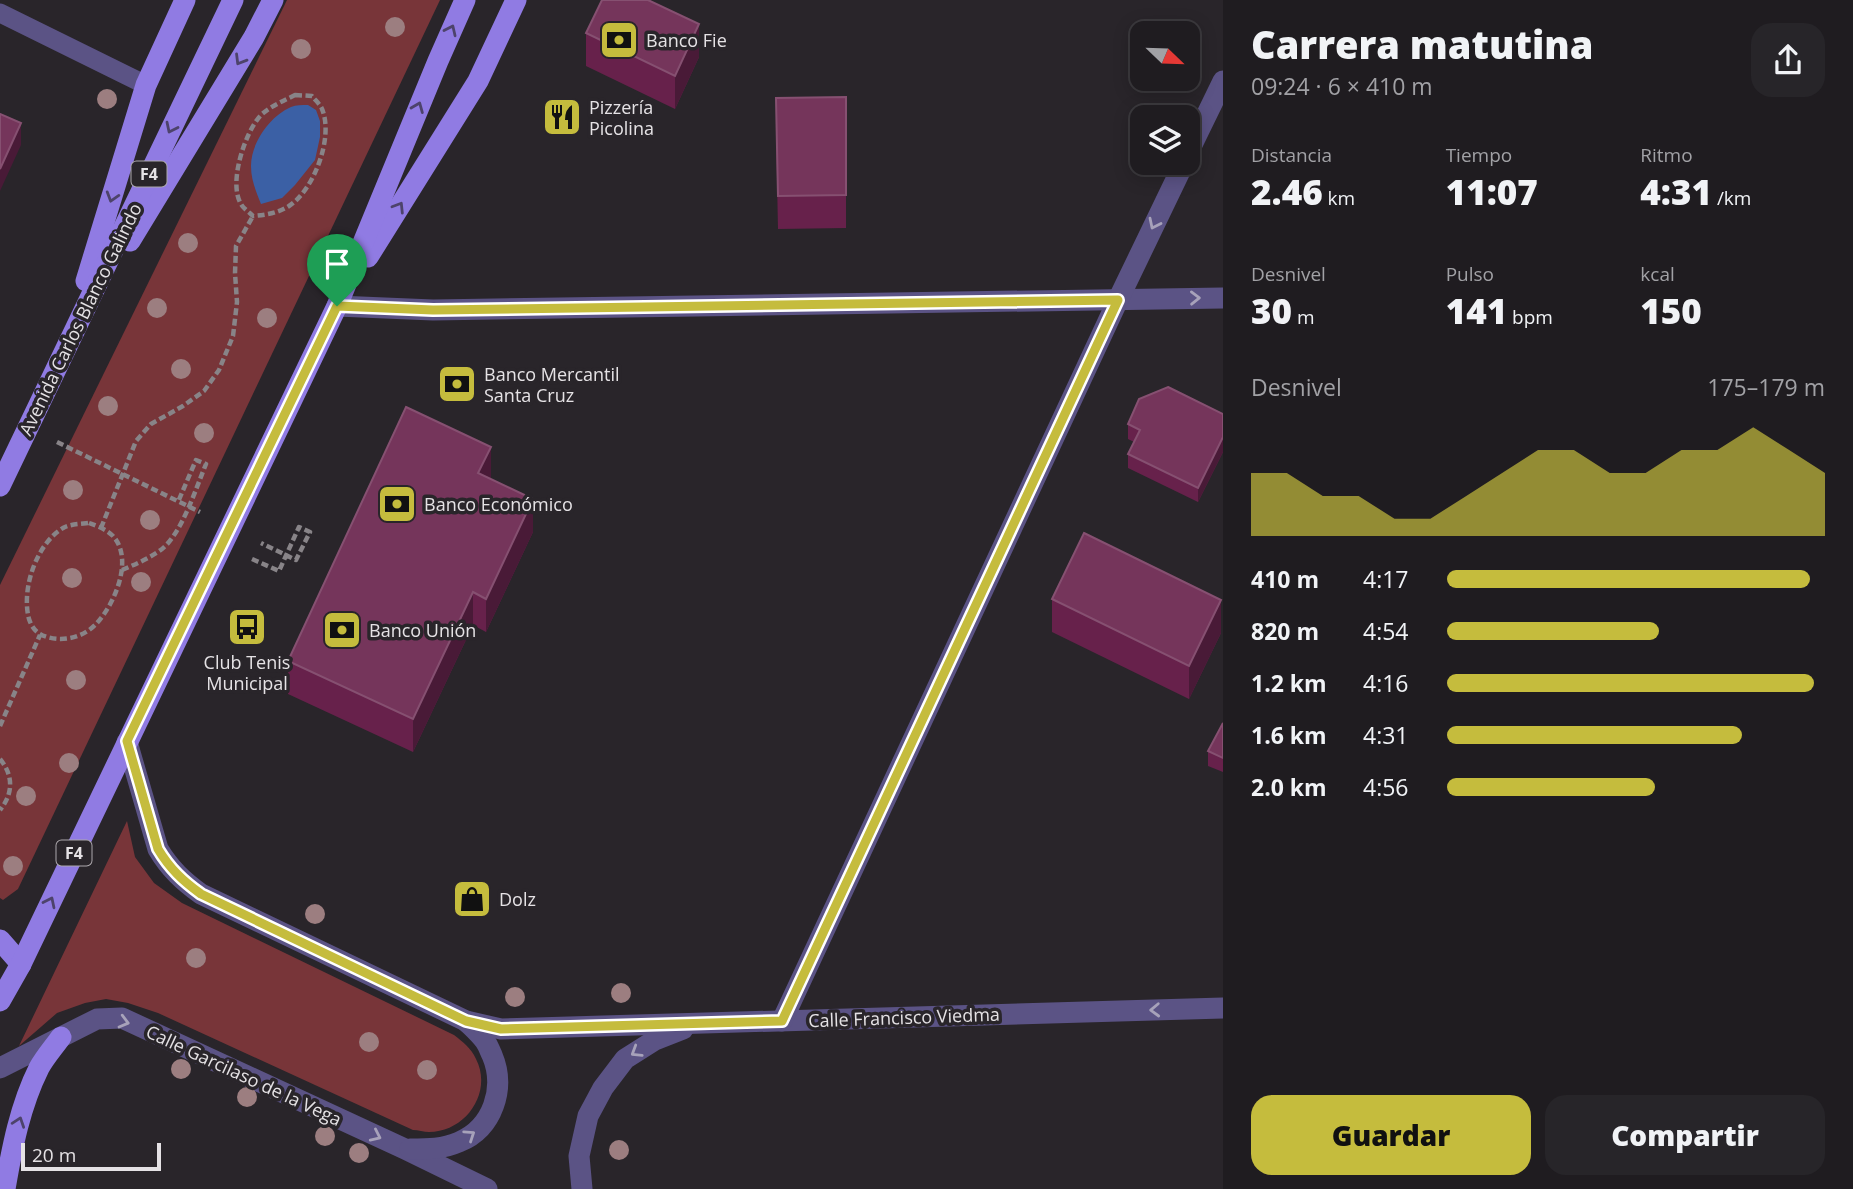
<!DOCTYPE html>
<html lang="es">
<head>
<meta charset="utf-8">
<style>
	:root { --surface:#1f1c20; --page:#272529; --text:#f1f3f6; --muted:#a1a1a5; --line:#3c3a3e; --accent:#c5bc3d }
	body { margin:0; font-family:"Open Sans",sans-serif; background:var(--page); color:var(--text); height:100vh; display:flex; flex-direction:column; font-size:26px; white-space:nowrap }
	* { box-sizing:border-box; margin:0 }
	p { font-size:23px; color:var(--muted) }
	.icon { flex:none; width:38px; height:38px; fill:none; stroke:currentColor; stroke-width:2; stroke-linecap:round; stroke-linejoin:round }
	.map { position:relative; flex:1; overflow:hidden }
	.side { display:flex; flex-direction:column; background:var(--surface); width:630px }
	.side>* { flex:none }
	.needle { width:46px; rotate:113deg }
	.controls { position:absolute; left:1130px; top:21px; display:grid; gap:14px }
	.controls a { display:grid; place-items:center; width:70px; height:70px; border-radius:14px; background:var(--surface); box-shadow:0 4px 18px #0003,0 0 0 2px var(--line); font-size:35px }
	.scale { position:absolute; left:21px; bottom:18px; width:140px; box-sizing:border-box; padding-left:7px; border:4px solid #e5e2e5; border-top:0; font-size:19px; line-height:24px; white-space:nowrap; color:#e5e2e5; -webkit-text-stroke:5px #29252a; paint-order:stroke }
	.pin { position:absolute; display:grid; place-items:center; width:60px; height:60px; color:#fff; margin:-72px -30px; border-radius:50% 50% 50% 0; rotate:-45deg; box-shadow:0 0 7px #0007 }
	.pin .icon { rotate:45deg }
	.round { display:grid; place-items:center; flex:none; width:74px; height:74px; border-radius:21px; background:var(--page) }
	.headline { display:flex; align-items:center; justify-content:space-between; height:119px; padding:0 28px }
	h1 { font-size:38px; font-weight:800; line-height:52px }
	.metrics { display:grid; grid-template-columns:repeat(3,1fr); gap:10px; height:119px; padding:7px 28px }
	.metrics div { display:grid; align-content:center }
	.metrics b { font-size:35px; font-weight:800 }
	.metrics small { font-size:19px; font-weight:400 }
	.metrics p { font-size:19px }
	.chart { height:196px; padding:14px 28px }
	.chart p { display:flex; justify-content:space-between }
	.chart svg { width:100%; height:126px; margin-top:7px; fill:var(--accent); opacity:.7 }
	.action { display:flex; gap:14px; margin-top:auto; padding:14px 28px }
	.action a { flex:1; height:80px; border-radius:21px; background:var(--accent); color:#111; font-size:28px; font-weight:800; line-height:80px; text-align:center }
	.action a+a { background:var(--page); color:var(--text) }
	ul { padding:0 28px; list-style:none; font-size:23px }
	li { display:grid; grid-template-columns:112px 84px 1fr; align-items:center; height:52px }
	li i { height:18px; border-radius:9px; background:var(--accent) }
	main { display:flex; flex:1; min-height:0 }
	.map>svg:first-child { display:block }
</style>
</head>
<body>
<main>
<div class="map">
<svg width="1223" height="1189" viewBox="0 0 1223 1189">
	<rect width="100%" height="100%" fill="#29252a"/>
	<g fill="#783539">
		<polygon points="287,0 440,0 18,889 3,900 0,898 0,585"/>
		<path d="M127,821L135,857L154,883L182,903L454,1035C463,1042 471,1048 476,1059C493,1092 466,1132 429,1132C424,1132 418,1130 413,1130L158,1013L128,1003L106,999L85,1003L57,1013L19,1046Z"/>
	</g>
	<path fill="#3b60a5" d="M308,105L316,110L320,121V137L315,160L295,185L282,198L261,204C256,191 251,180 251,166C251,143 270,116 291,107C296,105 302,105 308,105Z"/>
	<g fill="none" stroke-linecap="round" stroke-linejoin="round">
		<g stroke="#888488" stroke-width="4.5" stroke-dasharray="7 3.5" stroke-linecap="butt">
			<path d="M295,95L312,96C315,100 320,104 322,109C334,137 314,190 289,206C278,213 266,215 253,216C250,213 243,208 241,204C228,183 245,132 261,115C271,106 283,101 295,95Z"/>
			<polyline points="57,442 200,512"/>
			<path d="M89,523C97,526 106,529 113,536C134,559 115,604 96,624C84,637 64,642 47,637C37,634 32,628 29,619C21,590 36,544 63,528C70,524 80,524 89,523Z"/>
			<polyline points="101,528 136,441 151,424 183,406 204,391 219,370 233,336 237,302 235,273 236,246 253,216"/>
			<polyline points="252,559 279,571 299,527 310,532 296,560 261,543"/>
			<path d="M122,570C136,564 150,558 162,549C182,533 196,488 206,464L196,460L178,502"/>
			<polyline points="0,726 40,635"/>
			<path d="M0,759C14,776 13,794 0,810"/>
		</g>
		<polyline stroke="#5b5385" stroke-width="19" points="0,13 146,85"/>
		<g stroke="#5b5385" stroke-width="21">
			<polyline points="1188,153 1223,81"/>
			<polyline points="337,306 433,310 1223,298"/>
			<path d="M127,742L158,849C170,869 183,881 201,894L466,1021L501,1029L1223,1008"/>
			<polyline points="782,1021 1118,300 1184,163"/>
			<polyline points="0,1068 97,1019 122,1018 405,1149 487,1189"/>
			<path d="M410,1149C428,1149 443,1149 459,1142C493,1128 506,1088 492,1055C490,1051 488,1045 485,1041C480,1034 472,1027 466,1021"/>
			<polyline points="582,1189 579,1156 588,1116 603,1088 625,1059 655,1040 683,1029"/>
		</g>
		<g stroke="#907be3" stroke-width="21">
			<polyline points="130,241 254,37 273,0"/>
			<polyline points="368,257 478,81 516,0"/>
			<polyline points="86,281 146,85 185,0"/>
			<polyline points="0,486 233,0"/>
			<polyline points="0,940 21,964"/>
			<polyline points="0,1001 21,964 337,306 438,61 465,0"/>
			<path d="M5,1189C12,1148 20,1106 39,1068C45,1057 54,1047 61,1037"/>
		</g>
	</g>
	<g fill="#9c7e80">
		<circle cx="395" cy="27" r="10"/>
		<circle cx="301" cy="49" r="10"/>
		<circle cx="107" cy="99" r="10"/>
		<circle cx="188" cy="243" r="10"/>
		<circle cx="157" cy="308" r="10"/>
		<circle cx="267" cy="318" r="10"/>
		<circle cx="181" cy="369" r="10"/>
		<circle cx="108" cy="406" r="10"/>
		<circle cx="204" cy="433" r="10"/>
		<circle cx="73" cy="490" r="10"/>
		<circle cx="150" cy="520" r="10"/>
		<circle cx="72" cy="578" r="10"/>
		<circle cx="141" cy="582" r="10"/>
		<circle cx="76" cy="680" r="10"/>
		<circle cx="69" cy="763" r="10"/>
		<circle cx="26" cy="796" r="10"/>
		<circle cx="13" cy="866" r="10"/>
		<circle cx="315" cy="914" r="10"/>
		<circle cx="196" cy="958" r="10"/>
		<circle cx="621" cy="993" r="10"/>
		<circle cx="515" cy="997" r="10"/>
		<circle cx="369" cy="1042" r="10"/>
		<circle cx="181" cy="1069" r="10"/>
		<circle cx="427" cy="1070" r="10"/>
		<circle cx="247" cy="1097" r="10"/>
		<circle cx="325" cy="1136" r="10"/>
		<circle cx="619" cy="1150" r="10"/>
		<circle cx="359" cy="1153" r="10"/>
	</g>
	<g fill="#67214b">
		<polygon points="586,33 699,57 675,109 586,66"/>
		<polygon points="846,97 846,228 778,229 776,131"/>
		<polygon points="1223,414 1223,452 1198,502 1128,468 1128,454 1134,442 1128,439 1128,424"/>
		<polygon points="491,479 533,532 486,632 473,625 413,752 288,694 288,661"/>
		<polygon points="1052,599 1221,633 1189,699 1052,632"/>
		<polygon points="1223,723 1223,772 1208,766 1208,751"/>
	</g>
	<g fill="#491a37">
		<polygon points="699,24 699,57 675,109 675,76"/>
		<polygon points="21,123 21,145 0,191 0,169"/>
		<polygon points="1223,437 1223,452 1198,502 1198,488"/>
		<polygon points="491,447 491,480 478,473"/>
		<polygon points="533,499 533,532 486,632 486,599"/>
		<polygon points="473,592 473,625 413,752 413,719"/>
		<polygon points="1221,600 1221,633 1189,699 1189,666"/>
	</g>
	<g fill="#75355b" stroke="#865071" stroke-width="2">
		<polygon points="602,0 648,0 699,24 675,76 586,33"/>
		<polygon points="846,97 846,195 778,196 776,98"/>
		<polygon points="0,114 21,123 0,169"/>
		<polygon points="1168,387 1223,414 1223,437 1198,488 1128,454 1140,430 1128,424 1139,399"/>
		<polygon points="406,407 491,447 478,473 533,499 486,599 473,592 413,719 288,661"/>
		<polygon points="1084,533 1221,600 1189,666 1052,599"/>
		<polygon points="1223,723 1223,758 1208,751"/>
	</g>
	<defs><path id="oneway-chevron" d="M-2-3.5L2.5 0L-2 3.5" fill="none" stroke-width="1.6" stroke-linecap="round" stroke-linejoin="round" transform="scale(1.75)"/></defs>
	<g stroke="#4d436b">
		<use href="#oneway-chevron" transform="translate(451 30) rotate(-65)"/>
		<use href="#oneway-chevron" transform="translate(240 60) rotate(121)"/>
		<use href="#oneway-chevron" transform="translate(418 107) rotate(-68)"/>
		<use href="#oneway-chevron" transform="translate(171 128) rotate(116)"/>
		<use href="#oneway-chevron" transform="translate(112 197) rotate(107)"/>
		<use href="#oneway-chevron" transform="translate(399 207) rotate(-58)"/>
		<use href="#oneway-chevron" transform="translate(50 902) rotate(-64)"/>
		<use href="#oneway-chevron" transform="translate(19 1122) rotate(-71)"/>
	</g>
	<g stroke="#a7a2ba">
		<use href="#oneway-chevron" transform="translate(1154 224) rotate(116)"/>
		<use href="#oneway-chevron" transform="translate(1195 298) rotate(-1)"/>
		<use href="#oneway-chevron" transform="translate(1155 1010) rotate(178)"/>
		<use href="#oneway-chevron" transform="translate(124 1022) rotate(15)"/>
		<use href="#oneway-chevron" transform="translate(636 1052) rotate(148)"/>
		<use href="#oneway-chevron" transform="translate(470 1135) rotate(-34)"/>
		<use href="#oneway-chevron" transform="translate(376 1136) rotate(25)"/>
	</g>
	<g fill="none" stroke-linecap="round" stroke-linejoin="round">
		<defs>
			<path id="route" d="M1118,300L782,1021L501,1029L466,1021L201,894C183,881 170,869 158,849L127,741L337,306L433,310Z"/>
		</defs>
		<use href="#route" stroke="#fff" stroke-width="14"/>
		<use href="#route" stroke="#c5bc3d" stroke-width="9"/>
	</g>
	<defs>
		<symbol id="bank-square" viewBox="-11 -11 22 22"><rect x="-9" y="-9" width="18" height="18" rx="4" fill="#c5bc3d" stroke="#29252a"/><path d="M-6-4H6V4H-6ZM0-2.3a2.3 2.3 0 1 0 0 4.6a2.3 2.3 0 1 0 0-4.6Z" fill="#111"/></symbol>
		<symbol id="restaurant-square" viewBox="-11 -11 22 22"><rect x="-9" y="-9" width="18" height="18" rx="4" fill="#c5bc3d" stroke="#29252a"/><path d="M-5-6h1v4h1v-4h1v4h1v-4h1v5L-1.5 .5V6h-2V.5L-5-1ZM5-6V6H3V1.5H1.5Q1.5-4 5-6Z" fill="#111"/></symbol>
		<symbol id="bus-square" viewBox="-11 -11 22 22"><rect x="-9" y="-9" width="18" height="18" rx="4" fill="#c5bc3d" stroke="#29252a"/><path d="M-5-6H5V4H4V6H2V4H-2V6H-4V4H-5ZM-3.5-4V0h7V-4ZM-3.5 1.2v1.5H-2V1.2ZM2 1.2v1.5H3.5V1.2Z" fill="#111"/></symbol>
		<symbol id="shop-square" viewBox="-11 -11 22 22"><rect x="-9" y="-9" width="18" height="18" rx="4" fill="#c5bc3d" stroke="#29252a"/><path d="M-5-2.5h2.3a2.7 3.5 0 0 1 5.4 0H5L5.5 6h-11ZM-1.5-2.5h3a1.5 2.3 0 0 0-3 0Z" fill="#111"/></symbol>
	</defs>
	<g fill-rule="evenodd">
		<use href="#bank-square" x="597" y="18" width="44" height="44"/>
		<use href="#restaurant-square" x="540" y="95" width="44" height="44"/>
		<use href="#bank-square" x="435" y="362" width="44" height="44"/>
		<use href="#bank-square" x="375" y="482" width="44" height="44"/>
		<use href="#bus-square" x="225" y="605" width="44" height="44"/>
		<use href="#bank-square" x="320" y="608" width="44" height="44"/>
		<use href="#shop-square" x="450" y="877" width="44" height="44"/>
	</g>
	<g text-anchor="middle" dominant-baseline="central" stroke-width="7" stroke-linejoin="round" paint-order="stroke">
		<g fill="#29252a" stroke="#ada9ad" stroke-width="2">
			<rect x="131.5" y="161.5" width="35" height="25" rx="5"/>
			<rect x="56.5" y="840.5" width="35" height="25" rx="5"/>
		</g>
		<g font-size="16" font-weight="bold" fill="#e5e2e5">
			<text x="149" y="174">F4</text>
			<text x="74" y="853">F4</text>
		</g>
		<g font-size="18" fill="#e5e2e5" stroke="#29252a" text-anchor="start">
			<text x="646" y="40">Banco Fie</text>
			<text x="589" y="107">Pizzería<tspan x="589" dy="21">Picolina</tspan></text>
			<text x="484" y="374">Banco Mercantil<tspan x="484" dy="21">Santa Cruz</tspan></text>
			<text x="424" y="504">Banco Económico</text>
			<text x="369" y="630">Banco Unión</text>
			<text x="247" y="662" text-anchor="middle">Club Tenis<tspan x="247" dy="21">Municipal</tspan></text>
			<text x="499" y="899">Dolz</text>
		</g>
		<g font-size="18" fill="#e5e2e5" stroke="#29252a">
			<text transform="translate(80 319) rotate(-64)">Avenida Carlos Blanco Galindo</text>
			<text transform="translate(904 1017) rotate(-2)">Calle Francisco Viedma</text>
			<text transform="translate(244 1075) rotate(25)">Calle Garcilaso de la Vega</text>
		</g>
	</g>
</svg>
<div class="controls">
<a><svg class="needle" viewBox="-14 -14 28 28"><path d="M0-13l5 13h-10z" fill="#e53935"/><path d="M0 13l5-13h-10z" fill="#a1a1a5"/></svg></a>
<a><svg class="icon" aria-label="layers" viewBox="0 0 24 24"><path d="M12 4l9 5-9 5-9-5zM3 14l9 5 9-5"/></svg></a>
</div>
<div class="scale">20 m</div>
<div class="pin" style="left:337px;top:306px;background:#1e9e55"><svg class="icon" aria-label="arrive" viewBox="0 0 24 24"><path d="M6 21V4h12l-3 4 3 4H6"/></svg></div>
</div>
<section class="side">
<div class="headline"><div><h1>Carrera matutina</h1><p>09:24 · 6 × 410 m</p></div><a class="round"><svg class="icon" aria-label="share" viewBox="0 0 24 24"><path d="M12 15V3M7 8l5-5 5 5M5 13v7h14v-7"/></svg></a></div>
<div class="metrics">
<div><p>Distancia</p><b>2.46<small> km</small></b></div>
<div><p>Tiempo</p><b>11:07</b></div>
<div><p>Ritmo</p><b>4:31<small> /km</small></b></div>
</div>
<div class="metrics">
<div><p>Desnivel</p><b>30<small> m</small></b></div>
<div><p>Pulso</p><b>141<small> bpm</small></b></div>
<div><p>kcal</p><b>150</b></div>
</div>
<div class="chart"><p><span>Desnivel</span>175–179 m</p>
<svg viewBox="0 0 160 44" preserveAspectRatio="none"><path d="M0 44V22L10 22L20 30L30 30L40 38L50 38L60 30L70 22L80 14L90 14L100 22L110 22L120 14L130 14L140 6L150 14L160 22V44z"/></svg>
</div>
<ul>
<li><b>410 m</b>4:17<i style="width:96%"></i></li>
<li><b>820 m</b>4:54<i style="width:56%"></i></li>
<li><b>1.2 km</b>4:16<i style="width:97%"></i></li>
<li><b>1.6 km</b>4:31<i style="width:78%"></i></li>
<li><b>2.0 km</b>4:56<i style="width:55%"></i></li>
</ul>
<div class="action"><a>Guardar</a><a>Compartir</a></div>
</section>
</main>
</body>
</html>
